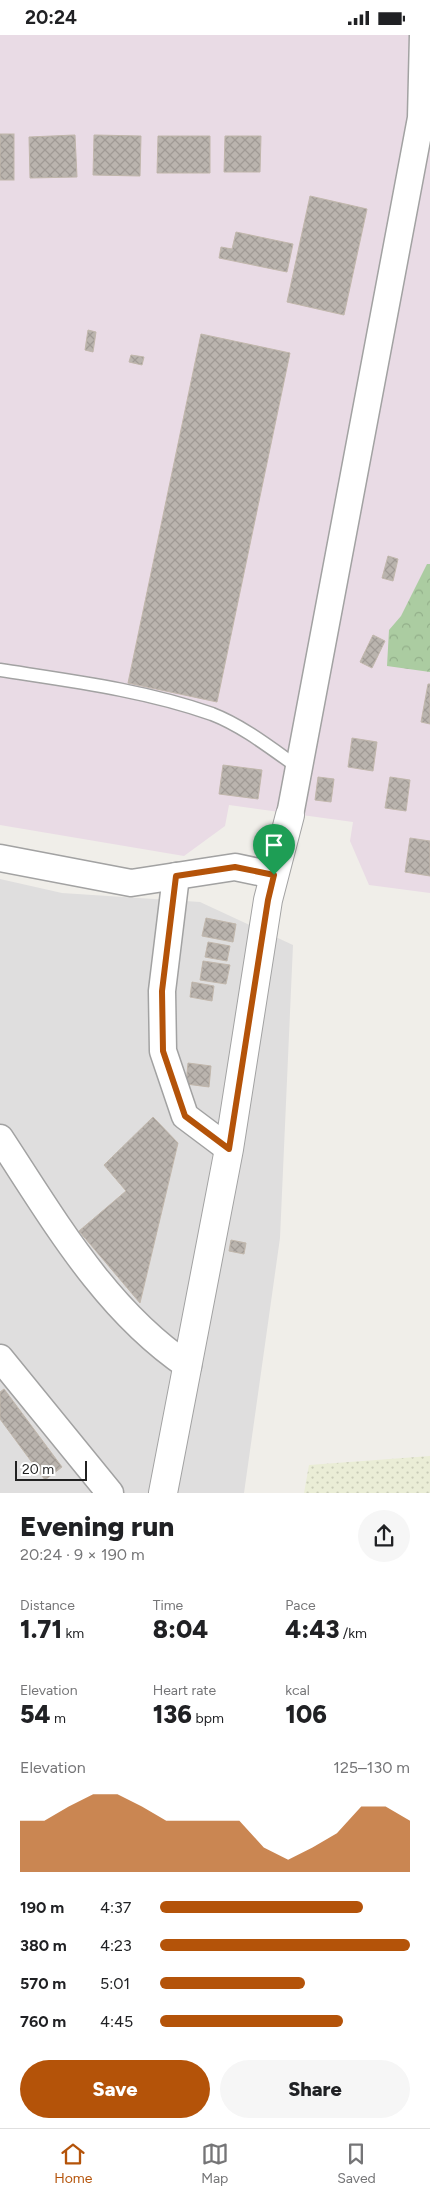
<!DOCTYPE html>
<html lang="en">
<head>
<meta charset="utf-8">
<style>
	:root { --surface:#fff; --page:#f6f6f6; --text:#202124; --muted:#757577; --line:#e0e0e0; --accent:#b45309 }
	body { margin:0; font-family:Figtree,sans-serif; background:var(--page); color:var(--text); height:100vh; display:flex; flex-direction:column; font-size:19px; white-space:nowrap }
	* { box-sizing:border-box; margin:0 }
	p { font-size:16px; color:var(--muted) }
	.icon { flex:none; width:28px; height:28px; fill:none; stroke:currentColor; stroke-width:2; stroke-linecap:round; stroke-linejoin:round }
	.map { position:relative; height:1458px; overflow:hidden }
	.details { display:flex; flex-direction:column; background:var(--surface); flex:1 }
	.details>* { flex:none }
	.scale { position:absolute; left:15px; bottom:12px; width:72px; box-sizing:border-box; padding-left:5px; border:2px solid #212121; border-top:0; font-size:14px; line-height:18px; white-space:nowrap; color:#212121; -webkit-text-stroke:4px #fff; paint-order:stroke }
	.pin { position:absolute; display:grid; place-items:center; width:42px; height:42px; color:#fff; margin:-51px -21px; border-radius:50% 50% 50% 0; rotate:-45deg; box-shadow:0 0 5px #0007 }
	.pin .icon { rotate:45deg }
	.round { display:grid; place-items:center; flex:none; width:52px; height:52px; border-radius:26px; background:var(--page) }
	.summary { display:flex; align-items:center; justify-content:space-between; height:85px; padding:0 20px }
	h1 { font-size:28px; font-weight:800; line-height:38px }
	.stats { display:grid; grid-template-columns:repeat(3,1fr); gap:8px; height:85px; padding:5px 20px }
	.stats div { display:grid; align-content:center }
	.stats b { font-size:25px; font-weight:800 }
	.stats small { font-size:14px; font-weight:400 }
	.stats p { font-size:14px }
	.chart { height:140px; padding:10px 20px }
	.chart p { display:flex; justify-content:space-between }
	.chart svg { width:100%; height:90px; margin-top:5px; fill:var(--accent); opacity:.7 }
	.button { display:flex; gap:10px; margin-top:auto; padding:10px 20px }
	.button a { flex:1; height:58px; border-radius:30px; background:var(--accent); color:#fff; font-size:20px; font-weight:800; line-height:58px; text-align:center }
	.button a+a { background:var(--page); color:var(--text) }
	ul { padding:0 20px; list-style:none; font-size:16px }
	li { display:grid; grid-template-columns:80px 60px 1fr; align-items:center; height:38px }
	li i { height:12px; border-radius:6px; background:var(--accent) }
	.status { display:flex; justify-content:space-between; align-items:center; height:35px; padding:0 25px; background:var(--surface); direction:ltr }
	.status svg { height:14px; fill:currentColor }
	.tab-bar { display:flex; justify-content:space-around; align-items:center; height:70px; border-top:1px solid var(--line); background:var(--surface); font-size:14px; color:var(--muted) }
	.tab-bar a { display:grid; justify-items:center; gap:2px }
	.tab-bar .current { color:var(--accent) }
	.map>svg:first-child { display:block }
</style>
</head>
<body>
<div class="status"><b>20:24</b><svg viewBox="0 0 49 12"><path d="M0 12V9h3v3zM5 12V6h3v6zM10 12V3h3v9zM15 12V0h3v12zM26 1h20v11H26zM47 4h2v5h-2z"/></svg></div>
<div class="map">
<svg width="430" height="1458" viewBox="0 0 430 1458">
	<defs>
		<pattern id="farmland-dots" width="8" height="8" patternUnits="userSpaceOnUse" patternTransform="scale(1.25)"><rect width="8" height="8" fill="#eaedd6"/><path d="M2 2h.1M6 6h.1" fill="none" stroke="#c8cbb7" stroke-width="1.8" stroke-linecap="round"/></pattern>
		<pattern id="forest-crowns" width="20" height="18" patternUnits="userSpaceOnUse" patternTransform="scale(1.25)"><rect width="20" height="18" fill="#abcca1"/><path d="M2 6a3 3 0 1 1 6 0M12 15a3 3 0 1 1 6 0" fill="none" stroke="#93af8a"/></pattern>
		<pattern id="building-cross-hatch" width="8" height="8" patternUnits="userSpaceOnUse" patternTransform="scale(1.25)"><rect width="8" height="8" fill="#bab4ae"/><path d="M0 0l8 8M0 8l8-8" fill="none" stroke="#a09a95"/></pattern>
	</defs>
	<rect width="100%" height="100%" fill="#f0eee9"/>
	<polygon fill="#dfdede" points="0,844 62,858 200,867 293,910 280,1203 244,1458 0,1458"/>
	<polygon fill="#e9dbe5" points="0,0 430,0 430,858 369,850 350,806 353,787 229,770 225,791 184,821 0,790"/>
	<polygon fill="url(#farmland-dots)" points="430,1421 430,1458 304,1458 309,1430"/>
	<polygon fill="url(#forest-crowns)" points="427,529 430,529 430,637 387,631 389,595 401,581"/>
	<g fill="url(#building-cross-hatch)" stroke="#c1b7ac">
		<rect x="0" y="99" width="14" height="46"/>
		<polygon points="75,100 77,142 30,143 29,102"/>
		<polygon points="94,100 141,101 140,141 93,140"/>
		<polygon points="158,101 210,101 210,138 157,138"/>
		<polygon points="225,101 261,101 260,137 224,137"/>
		<polygon points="310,161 367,174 344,280 287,267"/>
		<polygon points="236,197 293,209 287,237 219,223 221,212 232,214"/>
		<polygon points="88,295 96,297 93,317 85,315"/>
		<polygon points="201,299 290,318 217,667 128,648"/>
		<polygon points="131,320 144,322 142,330 129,327"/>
		<polygon points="388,521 398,524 393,546 382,543"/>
		<polygon points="373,600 385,606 372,633 360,627"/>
		<polygon points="428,649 430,649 430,689 421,687"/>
		<polygon points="352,703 377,707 373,736 348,732"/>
		<polygon points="223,730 262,735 258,764 219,759"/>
		<polygon points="318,742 334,744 331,767 315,765"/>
		<polygon points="390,742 410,745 406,776 385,773"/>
		<polygon points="410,803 430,806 430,841 405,837"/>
		<polygon points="206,883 236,889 233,907 202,901"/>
		<polygon points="208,907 230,911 227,926 205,922"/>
		<polygon points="203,926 230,930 226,949 200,945"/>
		<polygon points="192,947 214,951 212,966 190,962"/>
		<polygon points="188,1028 211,1031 209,1052 186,1049"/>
		<polygon points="153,1082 178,1108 140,1268 79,1196 126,1156 104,1130"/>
		<polygon points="231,1205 246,1208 244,1219 229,1216"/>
		<polygon points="4,1354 62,1432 45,1445 0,1384 0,1357"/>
	</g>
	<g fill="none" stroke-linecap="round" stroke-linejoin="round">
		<defs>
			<path id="service" d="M0,635C71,646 144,655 212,679C243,691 272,714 299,733"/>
			<g id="minor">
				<polyline points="290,780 421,83 423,0"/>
				<polyline points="0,823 131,848 235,832 273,840"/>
				<polyline points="176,841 162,956 163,1016 185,1081 229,1114"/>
				<path d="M0,1103C54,1185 105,1275 188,1331"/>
				<polyline points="0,1323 110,1458"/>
			</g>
			<polyline id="tertiary" points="163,1458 229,1114 268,865 290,780"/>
		</defs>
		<use href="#service" stroke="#a2a2a2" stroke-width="15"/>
		<use href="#minor" stroke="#a2a2a2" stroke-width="29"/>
		<use href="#tertiary" stroke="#a2a2a2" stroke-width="30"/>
		<use href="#service" stroke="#fff" stroke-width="12"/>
		<use href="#minor" stroke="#fff" stroke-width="26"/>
		<use href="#tertiary" stroke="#fff" stroke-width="28"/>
	</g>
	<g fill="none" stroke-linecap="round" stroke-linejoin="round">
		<defs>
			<polygon id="route" points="235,832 274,840 268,865 229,1114 185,1081 163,1016 162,956 176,841"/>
		</defs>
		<use href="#route" stroke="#fff" stroke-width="10"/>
		<use href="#route" stroke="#b45309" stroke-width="6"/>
	</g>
</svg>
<div class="scale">20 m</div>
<div class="pin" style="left:274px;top:840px;background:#1e9e55"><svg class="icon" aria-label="arrive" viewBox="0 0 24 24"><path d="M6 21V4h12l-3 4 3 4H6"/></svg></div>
</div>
<section class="details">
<div class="summary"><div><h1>Evening run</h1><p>20:24 · 9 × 190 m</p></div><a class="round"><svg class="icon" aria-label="share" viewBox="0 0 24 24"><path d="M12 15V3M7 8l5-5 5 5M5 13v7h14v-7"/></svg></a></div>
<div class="stats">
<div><p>Distance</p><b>1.71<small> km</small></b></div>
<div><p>Time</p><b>8:04</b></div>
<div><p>Pace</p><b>4:43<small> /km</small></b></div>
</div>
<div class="stats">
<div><p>Elevation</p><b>54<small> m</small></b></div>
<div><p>Heart rate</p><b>136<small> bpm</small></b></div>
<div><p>kcal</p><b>106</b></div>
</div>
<div class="chart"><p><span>Elevation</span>125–130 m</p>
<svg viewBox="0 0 160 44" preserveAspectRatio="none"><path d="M0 44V19L10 19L20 12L30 6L40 6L50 12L60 19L70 19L80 19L90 19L100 32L110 38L120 32L130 25L140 12L150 12L160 19V44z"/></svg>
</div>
<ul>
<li><b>190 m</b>4:37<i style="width:81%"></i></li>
<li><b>380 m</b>4:23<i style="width:100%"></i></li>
<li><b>570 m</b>5:01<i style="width:58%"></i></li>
<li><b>760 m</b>4:45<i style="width:73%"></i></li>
</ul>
<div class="button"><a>Save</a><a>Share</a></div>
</section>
<nav class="tab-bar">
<a class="current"><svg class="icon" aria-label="home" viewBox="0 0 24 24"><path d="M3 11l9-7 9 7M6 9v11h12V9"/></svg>Home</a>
<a><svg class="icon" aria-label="map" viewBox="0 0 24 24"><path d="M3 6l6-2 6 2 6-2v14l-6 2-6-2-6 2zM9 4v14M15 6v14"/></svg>Map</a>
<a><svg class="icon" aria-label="saved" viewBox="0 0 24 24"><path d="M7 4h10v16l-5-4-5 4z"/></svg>Saved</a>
</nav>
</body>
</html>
